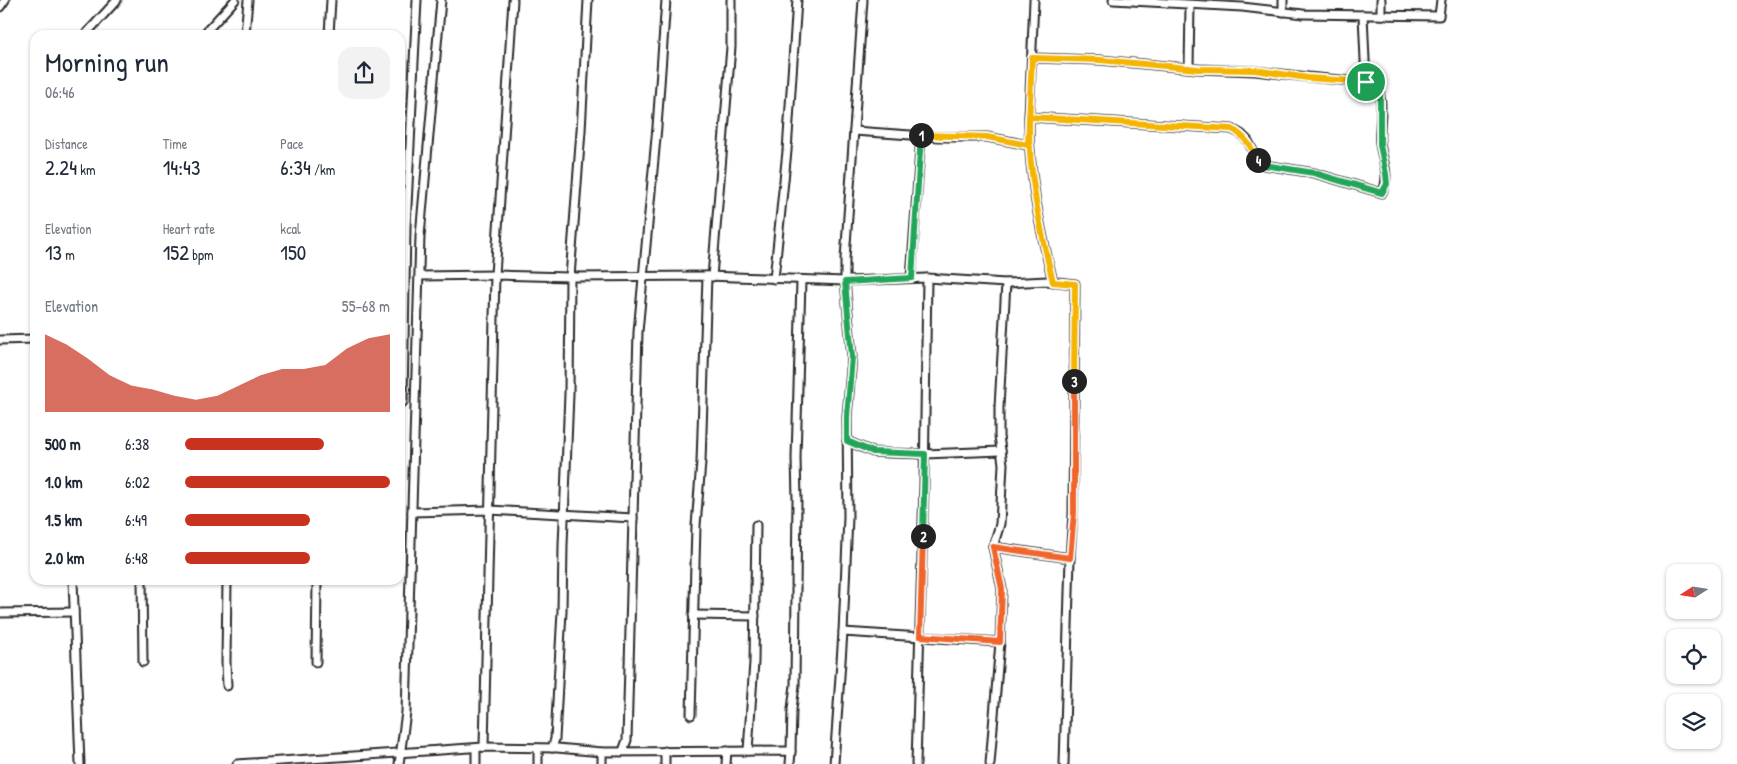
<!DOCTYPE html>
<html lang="en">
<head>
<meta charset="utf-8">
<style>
	:root { --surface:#fff; --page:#f2f2f3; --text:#1f2937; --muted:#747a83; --accent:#c8321e }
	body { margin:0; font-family:"Patrick Hand",sans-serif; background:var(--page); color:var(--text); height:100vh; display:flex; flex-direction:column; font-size:19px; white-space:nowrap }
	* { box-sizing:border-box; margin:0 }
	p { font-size:16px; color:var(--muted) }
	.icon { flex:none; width:28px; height:28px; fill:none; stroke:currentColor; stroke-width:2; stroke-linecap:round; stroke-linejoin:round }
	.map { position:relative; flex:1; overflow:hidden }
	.drawer { position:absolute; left:30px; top:30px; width:375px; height:555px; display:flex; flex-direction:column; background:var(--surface); border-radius:15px; box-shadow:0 1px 4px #0004 }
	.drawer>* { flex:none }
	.needle { width:32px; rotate:258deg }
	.fabs { position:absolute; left:1666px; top:564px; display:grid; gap:10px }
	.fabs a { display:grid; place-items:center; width:55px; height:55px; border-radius:10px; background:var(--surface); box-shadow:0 1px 4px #0004; font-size:25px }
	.pin { position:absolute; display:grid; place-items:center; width:42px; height:42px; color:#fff; margin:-21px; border:2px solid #fff; border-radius:50%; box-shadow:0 1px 5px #0007 }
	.km { position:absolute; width:25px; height:25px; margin:-12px; border-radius:50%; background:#222; color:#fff; font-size:14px; line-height:25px; text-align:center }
	.round { display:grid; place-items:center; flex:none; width:52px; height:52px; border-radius:15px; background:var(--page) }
	.headline { display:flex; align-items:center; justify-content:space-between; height:85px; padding:0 15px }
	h1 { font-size:28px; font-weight:600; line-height:38px }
	.metrics { display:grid; grid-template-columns:repeat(3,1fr); gap:8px; height:85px; padding:5px 15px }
	.metrics div { display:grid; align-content:center }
	.metrics b { font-size:21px; font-weight:600 }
	.metrics small { font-size:14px; font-weight:400 }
	.metrics p { font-size:14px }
	.chart { height:140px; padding:10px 15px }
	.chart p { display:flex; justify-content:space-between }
	.chart svg { width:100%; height:90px; margin-top:5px; fill:var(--accent); opacity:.7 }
	ul { padding:0 15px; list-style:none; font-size:16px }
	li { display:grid; grid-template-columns:80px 60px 1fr; align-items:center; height:38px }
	li i { height:12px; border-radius:6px; background:var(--accent) }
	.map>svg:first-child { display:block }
</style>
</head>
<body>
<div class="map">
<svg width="1737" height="764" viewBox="0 0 1737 764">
	<rect width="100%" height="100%" fill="#fff"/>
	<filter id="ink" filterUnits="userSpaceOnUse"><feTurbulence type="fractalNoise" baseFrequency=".02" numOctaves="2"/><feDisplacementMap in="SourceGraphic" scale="10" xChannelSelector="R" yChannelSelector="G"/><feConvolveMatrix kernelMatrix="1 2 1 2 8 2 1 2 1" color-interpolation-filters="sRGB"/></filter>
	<g filter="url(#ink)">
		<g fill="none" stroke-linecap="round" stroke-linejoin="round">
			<defs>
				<g id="street">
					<polyline points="1113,0 1242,7 1303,14 1439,16 1441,0"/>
					<polyline points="0,7 5,0"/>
					<polyline points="1283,12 1283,0"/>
					<polyline points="1363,15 1366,82"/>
					<polyline points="1381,15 1381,0"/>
					<polyline points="85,35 117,0"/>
					<polyline points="203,35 235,0"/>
					<polyline points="245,35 248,0"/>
					<polyline points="329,35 331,0"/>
					<path d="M1032,58L1100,60L1198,69L1255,71L1308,77L1373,83C1387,92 1378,129 1380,143C1382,160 1391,176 1382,193L1314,173L1264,165L1257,159L1248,141L1241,134L1232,129L1029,117L1034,0"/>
					<polyline points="1189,68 1190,5"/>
					<path d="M1029,117C1028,173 1040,228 1053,282"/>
					<polyline points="854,131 939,137 987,137 1028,145"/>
					<polyline points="420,276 495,275 570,277 707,276 845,281 927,278 1006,283 1048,281 1075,284 1073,513 1070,558"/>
					<polyline points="712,277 731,47 731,0"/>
					<polyline points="911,278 921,135"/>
					<polyline points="774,279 787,151 797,0"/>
					<polyline points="0,340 35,339"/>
					<polyline points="403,402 406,227 417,0"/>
					<polyline points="847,441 873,452 890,453 925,454 1001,451"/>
					<polyline points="412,512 490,510 633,518"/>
					<polyline points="993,547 1000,524 1003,464 999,436 999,407 1006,283"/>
					<polyline points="73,580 80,764"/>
					<polyline points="142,580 143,662"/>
					<polyline points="227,580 226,662 227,686"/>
					<polyline points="0,613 74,612"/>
					<polyline points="693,615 755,616"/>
					<polyline points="843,632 848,517 847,417 852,357 845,281 845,259 863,0"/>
					<polyline points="316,662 317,580"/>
					<polyline points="691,715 696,526 701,462 707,276"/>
					<polyline points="484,747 495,275 513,0"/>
					<polyline points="476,748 476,764"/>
					<polyline points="552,748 555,739 562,611 563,545 569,394 570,277 581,131 588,0"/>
					<polyline points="623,751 627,740 638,332 657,127 666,0"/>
					<polyline points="748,751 754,662 756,525"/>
					<polyline points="791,751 792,709 795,685 797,499 796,458 801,281"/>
					<polyline points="602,752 602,764"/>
					<polyline points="237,764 484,747 557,748 602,752 791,751 790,764"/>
					<polyline points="399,764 406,712 420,236 441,0"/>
					<polyline points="538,764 538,748"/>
					<polyline points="665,764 665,751"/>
					<polyline points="726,764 727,751"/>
					<polyline points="834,764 843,632 1000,642"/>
					<polyline points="916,764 924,486 927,278"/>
					<polyline points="990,764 1000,642 1002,589 993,547 1070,558 1064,764"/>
				</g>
			</defs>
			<use href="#street" stroke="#2b2b2b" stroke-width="11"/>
			<use href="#street" stroke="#fff" stroke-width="7"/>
		</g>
	</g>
	<g fill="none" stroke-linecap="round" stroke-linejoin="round" filter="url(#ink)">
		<defs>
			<polyline id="split-1" points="921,135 987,137 1028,145 1032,58 1100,60 1198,69 1255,70 1308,78 1366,82"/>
			<polyline id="split-2" points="921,135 912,278 845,282 852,357 847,417 847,441 873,452 925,454 923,536"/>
			<polyline id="split-3" points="923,536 920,636 1000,642 1002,589 993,547 1070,558 1074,513 1074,381"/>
			<path id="split-4" d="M1074,381L1075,284L1053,282C1040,228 1028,173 1029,117L1232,129C1246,137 1251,147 1258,160"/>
			<polyline id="split-5" points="1258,160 1264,165 1314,173 1382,193 1387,184 1386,174 1380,145 1380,94 1376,84 1366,82"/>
		</defs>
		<use href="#split-1" stroke="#fff" stroke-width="10"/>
		<use href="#split-2" stroke="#fff" stroke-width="10"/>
		<use href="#split-3" stroke="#fff" stroke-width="10"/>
		<use href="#split-4" stroke="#fff" stroke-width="10"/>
		<use href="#split-5" stroke="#fff" stroke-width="10"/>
		<use href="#split-1" stroke="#f5b400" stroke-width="6"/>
		<use href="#split-2" stroke="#22a559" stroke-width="6"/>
		<use href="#split-3" stroke="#f0652b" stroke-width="6"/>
		<use href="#split-4" stroke="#f5b400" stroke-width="6"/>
		<use href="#split-5" stroke="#22a559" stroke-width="6"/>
	</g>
</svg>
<div class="fabs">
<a><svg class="needle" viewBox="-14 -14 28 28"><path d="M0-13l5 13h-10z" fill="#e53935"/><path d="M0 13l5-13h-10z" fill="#747a83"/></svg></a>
<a><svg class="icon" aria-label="locate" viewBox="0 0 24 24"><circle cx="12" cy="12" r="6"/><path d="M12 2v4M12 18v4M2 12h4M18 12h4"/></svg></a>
<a><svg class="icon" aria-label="layers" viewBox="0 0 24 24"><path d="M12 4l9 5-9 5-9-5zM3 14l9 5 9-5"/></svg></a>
</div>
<div class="pin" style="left:1366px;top:82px;background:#1e9e55"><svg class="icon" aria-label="arrive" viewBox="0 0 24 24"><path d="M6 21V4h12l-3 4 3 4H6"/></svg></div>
<b class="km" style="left:921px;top:135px">1</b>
<b class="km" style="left:923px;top:536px">2</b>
<b class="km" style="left:1074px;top:381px">3</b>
<b class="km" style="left:1258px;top:160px">4</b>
<section class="drawer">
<div class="headline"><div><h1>Morning run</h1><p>06:46</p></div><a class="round"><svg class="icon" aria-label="share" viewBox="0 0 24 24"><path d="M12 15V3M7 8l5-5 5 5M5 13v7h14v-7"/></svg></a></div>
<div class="metrics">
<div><p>Distance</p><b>2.24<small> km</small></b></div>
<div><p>Time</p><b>14:43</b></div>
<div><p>Pace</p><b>6:34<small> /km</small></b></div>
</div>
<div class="metrics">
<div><p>Elevation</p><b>13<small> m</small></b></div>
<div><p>Heart rate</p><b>152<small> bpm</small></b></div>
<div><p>kcal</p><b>150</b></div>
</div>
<div class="chart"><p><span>Elevation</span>55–68 m</p>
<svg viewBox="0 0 160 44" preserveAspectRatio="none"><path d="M0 44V6L10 11L20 18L30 26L40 31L50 33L60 36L70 38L80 36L90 31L100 26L110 23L120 23L130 21L140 13L150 8L160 6V44z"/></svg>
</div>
<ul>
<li><b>500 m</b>6:38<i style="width:68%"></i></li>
<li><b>1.0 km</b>6:02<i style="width:100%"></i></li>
<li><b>1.5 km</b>6:49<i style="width:61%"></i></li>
<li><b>2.0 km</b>6:48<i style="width:61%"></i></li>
</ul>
</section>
</div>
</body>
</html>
